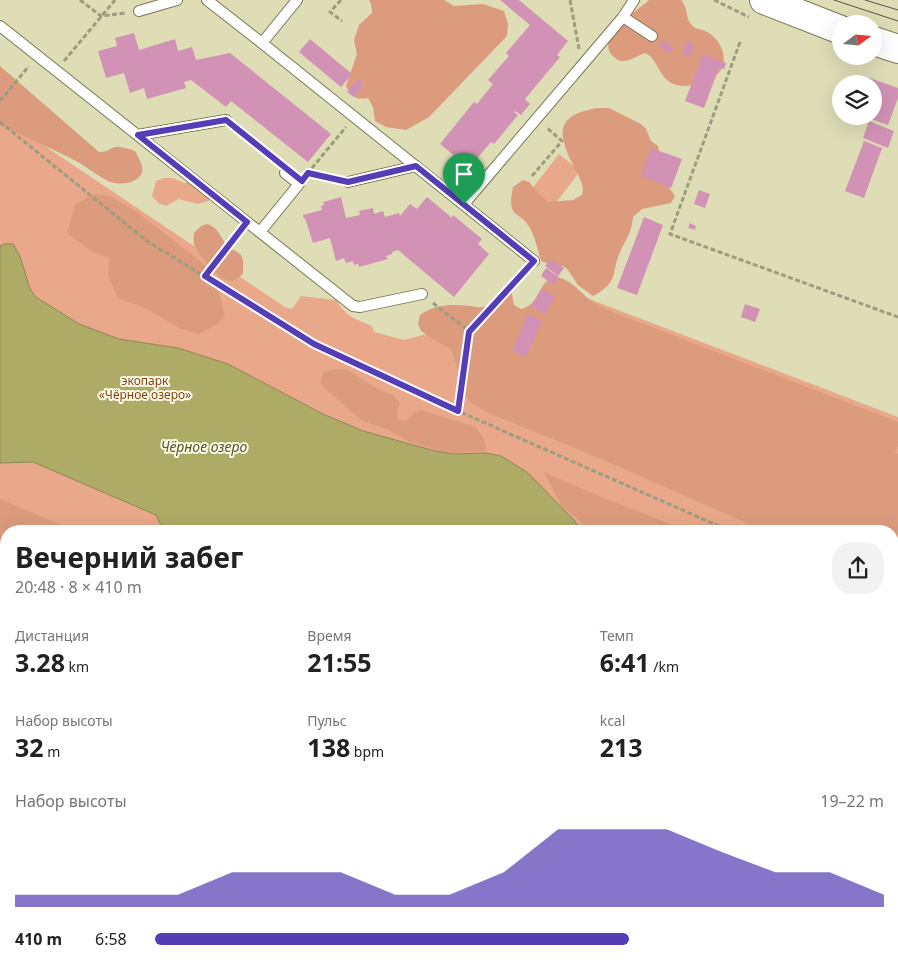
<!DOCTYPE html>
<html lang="ru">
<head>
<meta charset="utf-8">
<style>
	:root { --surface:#fff; --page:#f2f2f2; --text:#222; --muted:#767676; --accent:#543db5 }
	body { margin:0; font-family:"Noto Sans",sans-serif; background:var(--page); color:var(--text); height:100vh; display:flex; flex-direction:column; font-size:19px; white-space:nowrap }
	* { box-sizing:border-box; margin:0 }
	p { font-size:16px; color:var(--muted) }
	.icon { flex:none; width:28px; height:28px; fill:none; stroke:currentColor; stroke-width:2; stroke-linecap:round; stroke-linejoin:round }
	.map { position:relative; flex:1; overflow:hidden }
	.details { position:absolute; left:0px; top:525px; width:899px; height:444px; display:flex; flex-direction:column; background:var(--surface); border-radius:20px 20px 0 0; box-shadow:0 5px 20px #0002 }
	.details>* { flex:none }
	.needle { width:32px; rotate:74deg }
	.tools { position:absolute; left:832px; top:15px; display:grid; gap:10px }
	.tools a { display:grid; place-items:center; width:50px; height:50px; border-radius:50%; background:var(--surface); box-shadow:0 5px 20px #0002; font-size:25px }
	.pin { position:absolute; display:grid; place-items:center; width:42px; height:42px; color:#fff; margin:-51px -21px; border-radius:50% 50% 50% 0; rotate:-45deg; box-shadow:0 0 5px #0007 }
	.pin .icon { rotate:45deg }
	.round { display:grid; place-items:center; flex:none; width:52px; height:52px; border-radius:20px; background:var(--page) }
	.head { display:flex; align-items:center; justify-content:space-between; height:85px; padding:0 15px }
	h1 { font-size:28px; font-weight:700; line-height:38px }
	.metrics { display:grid; grid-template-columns:repeat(3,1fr); gap:8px; height:85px; padding:5px 15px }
	.metrics div { display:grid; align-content:center }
	.metrics b { font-size:25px; font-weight:700 }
	.metrics small { font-size:14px; font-weight:400 }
	.metrics p { font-size:14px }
	.chart { height:140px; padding:10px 15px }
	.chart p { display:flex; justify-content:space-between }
	.chart svg { width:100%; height:90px; margin-top:5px; fill:var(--accent); opacity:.7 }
	ul { padding:0 15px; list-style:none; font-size:16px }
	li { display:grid; grid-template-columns:80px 60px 1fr; align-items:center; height:38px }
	li i { height:12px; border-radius:6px; background:var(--accent) }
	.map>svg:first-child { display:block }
</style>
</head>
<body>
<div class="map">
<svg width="898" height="968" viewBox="0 0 898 968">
	<rect width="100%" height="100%" fill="#deddb6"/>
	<g fill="#e9a88a" fill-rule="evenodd">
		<path d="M0,116L285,307L292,309L301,296L336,300C346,316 355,319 372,326L374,332L404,340L506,313L584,297L898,417V968H0ZM6,531H892V962H6Z"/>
		<polygon points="559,154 580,171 540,224 518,207"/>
		<polygon points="164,178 173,178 184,183 189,182 209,197 209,201 197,204 179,199 166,206 158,203 152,196 156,181"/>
	</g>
	<g fill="#dc9b7d">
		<path d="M369,0H444L454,6L483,4L504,11L508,24L507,36L429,117L406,130L386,127L375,121L373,107L368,98C355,100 352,97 346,86L357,54L354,40L359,25L372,13L371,4Z"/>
		<path d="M649,0H681C689,9 685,17 691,24C695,29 700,29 705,31C717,36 727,52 723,66C720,73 714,78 707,81C697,85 683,88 673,84C658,77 658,58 645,53C638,55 631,61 623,61C619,61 616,59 613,56C594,36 638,11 649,0Z"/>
		<path d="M0,66L99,152C108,152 108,149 115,147C121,146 129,149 135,151C138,157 144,166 142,173C137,184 120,185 110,182C99,177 86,166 74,160C50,148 25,136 0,125Z"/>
		<path d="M598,108H609L641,124L646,129L651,141L658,146L663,179L675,196L671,203L642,209L633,217C631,234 628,235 621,250C610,272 621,281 593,296L578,285L568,270L563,266H554L541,261C538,251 536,240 531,230C520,208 506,222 513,187L523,180L529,182L539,194L548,202L573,200L582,195C585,186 579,177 575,169C557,134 554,115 598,108Z"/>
		<polygon points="94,194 110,196 137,212 204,264 219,293 225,316 216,325 199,334 181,329 147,309 118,298 108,276 109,258 91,251 67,233 75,205"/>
		<path d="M207,224C220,228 220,239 229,247C233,251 239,251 242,257C244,262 243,268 243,273C240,277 236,281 230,281C218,280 198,255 194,244C193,241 194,236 194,233L201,226Z"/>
		<path d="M555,277C570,278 580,292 591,301C595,304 600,306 605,309L898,422V446L895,453L898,454V592L893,590L892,531H765L585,452L486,412L469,401L462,390L459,372L451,350L421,331L418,324L420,315C436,304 451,304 470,306C474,306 478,308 482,307C494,307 496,291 506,287L511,290L514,305L521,309C543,303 536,282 555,277Z"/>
		<path d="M335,369H347L374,387L393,395L400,403L397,411L398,420L406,421L414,413L420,410L476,427C481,434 487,442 485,451L455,453L440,451L409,442L388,430L363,421L324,388L321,382L323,372Z"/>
		<polygon points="544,472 594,494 688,531 592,531 561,505"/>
		<polygon points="0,499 75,531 6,531 6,561 0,554"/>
		<polygon points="893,625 898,627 898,733 893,727 892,672 895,666 893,659"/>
		<polygon points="0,733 6,736 6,962 269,963 269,968 0,968"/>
	</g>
	<polygon fill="#aeab67" stroke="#8b8955" points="4,244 13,244 20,256 30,289 36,297 79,324 119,339 178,348 228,364 323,414 363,431 435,451 454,454 486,453 501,456 527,472 574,520 581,531 164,531 156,515 33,462 0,463 0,246"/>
	<g fill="#d292b5">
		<polygon points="500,0 519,0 568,41 557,55 560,57 525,99 530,104 521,115 515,111 514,112 518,115 494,144 491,142 469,168 440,144 474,102 477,104 493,84 488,80 509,56 506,53 530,25"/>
		<polygon points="134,33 139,50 175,39 178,51 192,47 196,60 230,53 331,134 308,162 231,101 226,107 191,80 184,82 186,88 147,99 144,88 130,93 124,73 106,78 98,51 117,46 115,38"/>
		<polygon points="310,39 352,74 341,87 299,52"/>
		<polygon points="664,40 673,48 668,54 659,45"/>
		<polygon points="687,41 694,44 690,57 682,54"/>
		<polygon points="703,54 726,63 724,69 719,68 704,108 685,101"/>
		<polygon points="861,75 898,88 898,98 888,125 871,119 874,116 878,101 874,99 874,84 857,84"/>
		<polygon points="358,78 364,84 354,97 347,92"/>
		<polygon points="869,121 894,131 888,148 863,138"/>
		<polygon points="864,141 882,148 864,198 845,191"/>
		<polygon points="651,148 682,159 671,188 641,176"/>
		<polygon points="699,190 710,194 705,208 694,204"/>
		<polygon points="341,197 346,218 360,215 359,211 373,208 374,214 383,211 385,217 399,213 400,216 410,204 417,209 427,197 452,218 453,215 482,239 478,244 489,254 454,297 398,250 392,252 392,254 386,256 388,259 359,267 358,264 354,265 353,261 346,263 344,258 336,261 330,238 313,243 305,218 304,219 303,215 322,210 321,206 324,205 323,202"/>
		<polygon points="644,217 663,225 637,295 617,288"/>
		<polygon points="690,223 696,226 695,230 688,228"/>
		<polygon points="551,259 564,268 558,276 545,266"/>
		<polygon points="546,268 559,277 553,285 541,276"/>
		<polygon points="541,289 555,297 545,314 531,306"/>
		<polygon points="745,304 760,309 755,322 741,317"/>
		<polygon points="528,314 542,321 526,357 512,351"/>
	</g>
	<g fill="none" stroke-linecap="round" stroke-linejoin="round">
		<defs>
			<g id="service">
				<polyline points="207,0 262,43"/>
				<polyline points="297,0 262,43 534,261"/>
				<polyline points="139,11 177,0"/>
				<polyline points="623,17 652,36"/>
				<polyline points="0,26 353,306 360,307 422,294"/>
				<polyline points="138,135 226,120"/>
				<polyline points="348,182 416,166"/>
				<polyline points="464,204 623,17 634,0"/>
				<polyline points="260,232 299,184 285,173"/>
			</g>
			<g id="primary">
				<polyline points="764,0 841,30"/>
				<polyline points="874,41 898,49"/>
			</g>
		</defs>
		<use href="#service" stroke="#797754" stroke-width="12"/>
		<use href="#primary" stroke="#797754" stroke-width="30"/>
		<g stroke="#9d9c7e" stroke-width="3" stroke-dasharray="5 2.5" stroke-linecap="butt">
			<polyline points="80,0 101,16 126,13"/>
			<polyline points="341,0 330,12 342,21"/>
			<polyline points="570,0 579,49"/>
			<polyline points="714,0 749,17"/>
			<polyline points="740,42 670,234 898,317"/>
			<polyline points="64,61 115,0"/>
			<polyline points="0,101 29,66"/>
			<polyline points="0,122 147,241 314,344 458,411 730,531"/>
			<polyline points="236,128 278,162"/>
			<polyline points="309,173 337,179"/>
			<polyline points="307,174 346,127"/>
			<polyline points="532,176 562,141 546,127"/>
			<polyline points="205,276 239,233"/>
			<polyline points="433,303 469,331 458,411"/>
			<polyline points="469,331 524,271"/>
			<polyline points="892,607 898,609"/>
		</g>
		<use href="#service" stroke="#fff" stroke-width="10"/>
		<use href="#primary" stroke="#fff" stroke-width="28"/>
		<g stroke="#555441" stroke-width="1">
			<polyline points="834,0 898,21"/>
			<polyline points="865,0 898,10"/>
		</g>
	</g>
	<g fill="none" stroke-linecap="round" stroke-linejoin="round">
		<defs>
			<polygon id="route" points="226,120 302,181 308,173 348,182 416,166 534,261 469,332 458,411 314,344 205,276 247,222 138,135"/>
		</defs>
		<use href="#route" stroke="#fff" stroke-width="10"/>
		<use href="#route" stroke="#543db5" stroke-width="6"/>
	</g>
	<g text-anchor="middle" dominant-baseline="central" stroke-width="4" stroke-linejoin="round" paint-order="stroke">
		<g font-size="12" fill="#8a3d0f" stroke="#fdfce9">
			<text x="145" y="380">экопарк<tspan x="145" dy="14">«Чёрное озеро»</tspan></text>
		</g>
		<g font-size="14" font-style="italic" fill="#565320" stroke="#fdfce9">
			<text x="204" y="446">Чёрное озеро</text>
		</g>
	</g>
</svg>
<div class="tools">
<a><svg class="needle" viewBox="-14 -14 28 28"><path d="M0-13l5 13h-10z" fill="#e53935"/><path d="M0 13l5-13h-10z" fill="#767676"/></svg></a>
<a><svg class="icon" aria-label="layers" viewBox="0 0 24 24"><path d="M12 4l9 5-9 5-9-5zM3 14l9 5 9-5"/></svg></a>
</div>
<div class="pin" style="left:464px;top:204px;background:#1e9e55"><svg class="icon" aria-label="arrive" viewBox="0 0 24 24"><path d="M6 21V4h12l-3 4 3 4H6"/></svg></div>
<section class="details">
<div class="head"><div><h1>Вечерний забег</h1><p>20:48 · 8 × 410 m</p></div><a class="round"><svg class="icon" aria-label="share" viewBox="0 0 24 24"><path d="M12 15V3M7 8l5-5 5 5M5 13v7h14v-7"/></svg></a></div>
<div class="metrics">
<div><p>Дистанция</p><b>3.28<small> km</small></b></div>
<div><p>Время</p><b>21:55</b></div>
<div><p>Темп</p><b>6:41<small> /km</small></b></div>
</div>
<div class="metrics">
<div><p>Набор высоты</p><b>32<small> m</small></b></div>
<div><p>Пульс</p><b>138<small> bpm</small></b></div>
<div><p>kcal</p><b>213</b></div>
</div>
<div class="chart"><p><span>Набор высоты</span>19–22 m</p>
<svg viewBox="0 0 160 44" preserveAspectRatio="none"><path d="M0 44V38L10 38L20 38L30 38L40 27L50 27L60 27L70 38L80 38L90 27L100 6L110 6L120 6L130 17L140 27L150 27L160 38V44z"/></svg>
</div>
<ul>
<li><b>410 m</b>6:58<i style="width:65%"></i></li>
</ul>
</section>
</div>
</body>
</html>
